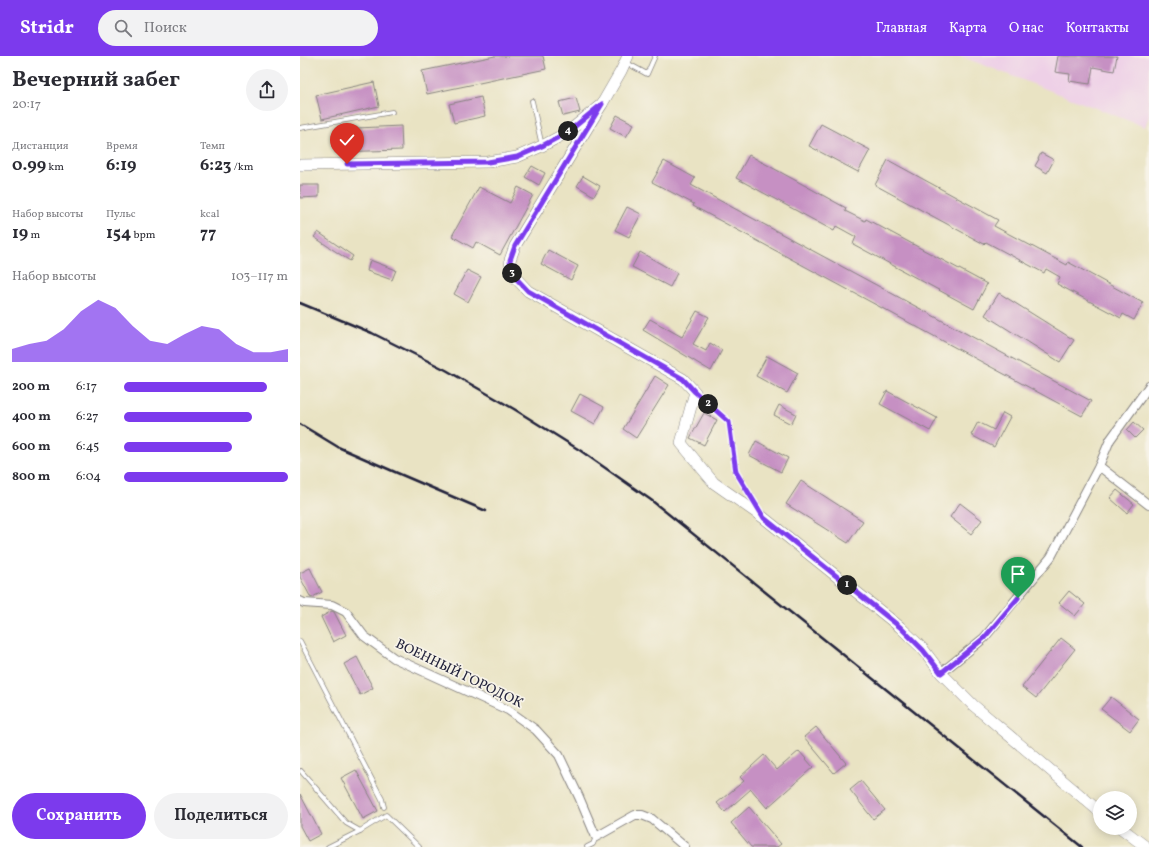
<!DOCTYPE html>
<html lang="ru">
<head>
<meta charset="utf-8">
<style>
	:root { --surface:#fff; --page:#f2f2f3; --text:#2b2b33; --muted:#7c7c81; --accent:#7c3aed }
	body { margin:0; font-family:Vollkorn,serif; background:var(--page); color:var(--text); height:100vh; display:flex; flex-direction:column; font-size:15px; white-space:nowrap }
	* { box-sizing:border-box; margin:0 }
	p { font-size:13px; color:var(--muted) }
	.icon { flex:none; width:22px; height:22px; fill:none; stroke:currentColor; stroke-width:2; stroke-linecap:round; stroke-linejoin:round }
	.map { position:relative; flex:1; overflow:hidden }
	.drawer { display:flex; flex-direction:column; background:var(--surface); width:300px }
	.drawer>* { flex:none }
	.fabs { position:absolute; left:793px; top:735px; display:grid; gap:8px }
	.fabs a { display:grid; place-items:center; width:44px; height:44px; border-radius:50%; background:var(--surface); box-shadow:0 2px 10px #0003; font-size:20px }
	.pin { position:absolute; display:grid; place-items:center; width:34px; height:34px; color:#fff; margin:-41px -17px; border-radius:50% 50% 50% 0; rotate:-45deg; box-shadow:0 0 4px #0007 }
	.pin .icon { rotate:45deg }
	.km { position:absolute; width:20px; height:20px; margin:-10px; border-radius:50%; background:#222; color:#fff; font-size:11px; line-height:20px; text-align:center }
	.round { display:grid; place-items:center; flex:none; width:42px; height:42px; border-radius:21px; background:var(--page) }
	.summary { display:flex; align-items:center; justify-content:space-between; height:68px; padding:0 12px }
	h1 { font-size:22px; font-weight:700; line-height:30px }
	.figures { display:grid; grid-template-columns:repeat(3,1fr); gap:6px; height:68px; padding:4px 12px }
	.figures div { display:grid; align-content:center }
	.figures b { font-size:17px; font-weight:700 }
	.figures small { font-size:11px; font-weight:400 }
	.figures p { font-size:11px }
	.chart { height:112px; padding:8px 12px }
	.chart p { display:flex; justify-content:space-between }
	.chart svg { width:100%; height:72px; margin-top:4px; fill:var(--accent); opacity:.7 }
	.cta { display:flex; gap:8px; margin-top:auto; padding:8px 12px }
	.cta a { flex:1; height:46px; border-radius:24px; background:var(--accent); color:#fff; font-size:16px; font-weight:700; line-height:46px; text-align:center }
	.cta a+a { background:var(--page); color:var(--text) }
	ul { padding:0 12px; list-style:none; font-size:13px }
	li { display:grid; grid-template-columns:64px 48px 1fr; align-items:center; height:30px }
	li i { height:10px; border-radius:5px; background:var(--accent) }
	header { display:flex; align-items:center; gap:24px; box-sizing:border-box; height:56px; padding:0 20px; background:var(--accent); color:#fff }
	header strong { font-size:19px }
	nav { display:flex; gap:22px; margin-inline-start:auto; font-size:14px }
	.search { width:280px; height:36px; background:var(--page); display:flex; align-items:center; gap:10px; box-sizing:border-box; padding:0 14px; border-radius:22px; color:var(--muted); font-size:15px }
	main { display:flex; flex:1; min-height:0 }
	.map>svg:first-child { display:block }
</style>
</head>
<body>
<header>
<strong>Stridr</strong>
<div class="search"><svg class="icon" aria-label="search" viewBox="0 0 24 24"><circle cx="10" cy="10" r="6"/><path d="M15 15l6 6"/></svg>Поиск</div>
<nav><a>Главная</a><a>Карта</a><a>О нас</a><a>Контакты</a></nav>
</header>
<main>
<section class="drawer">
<div class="summary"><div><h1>Вечерний забег</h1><p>20:17</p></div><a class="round"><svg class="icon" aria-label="share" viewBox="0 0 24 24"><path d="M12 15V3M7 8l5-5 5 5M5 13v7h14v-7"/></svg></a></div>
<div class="figures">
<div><p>Дистанция</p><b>0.99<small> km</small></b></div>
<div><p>Время</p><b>6:19</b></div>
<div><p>Темп</p><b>6:23<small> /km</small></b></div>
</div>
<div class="figures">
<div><p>Набор высоты</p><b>19<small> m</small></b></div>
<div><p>Пульс</p><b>154<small> bpm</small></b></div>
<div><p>kcal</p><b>77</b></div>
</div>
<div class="chart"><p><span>Набор высоты</span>103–117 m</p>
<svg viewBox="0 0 160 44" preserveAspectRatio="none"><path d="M0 44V36L10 33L20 31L30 24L40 13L50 6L60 11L70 22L80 31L90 33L100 27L110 22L120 24L130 33L140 38L150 38L160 36V44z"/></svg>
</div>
<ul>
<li><b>200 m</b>6:17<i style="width:87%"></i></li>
<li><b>400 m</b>6:27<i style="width:78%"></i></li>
<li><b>600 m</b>6:45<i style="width:66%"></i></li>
<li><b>800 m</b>6:04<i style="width:100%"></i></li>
</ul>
<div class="cta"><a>Сохранить</a><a>Поделиться</a></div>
</section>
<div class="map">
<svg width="849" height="791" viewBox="0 0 849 791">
	<rect width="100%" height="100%" fill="#f7f3e8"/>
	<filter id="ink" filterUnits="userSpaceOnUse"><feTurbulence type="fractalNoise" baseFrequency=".025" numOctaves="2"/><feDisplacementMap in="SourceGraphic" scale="8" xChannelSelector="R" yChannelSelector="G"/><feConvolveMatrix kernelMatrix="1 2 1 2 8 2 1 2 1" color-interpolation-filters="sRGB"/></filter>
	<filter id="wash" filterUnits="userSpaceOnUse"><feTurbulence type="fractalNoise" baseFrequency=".012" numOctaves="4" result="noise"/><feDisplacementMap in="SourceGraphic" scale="16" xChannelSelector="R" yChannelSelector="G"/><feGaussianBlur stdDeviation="0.9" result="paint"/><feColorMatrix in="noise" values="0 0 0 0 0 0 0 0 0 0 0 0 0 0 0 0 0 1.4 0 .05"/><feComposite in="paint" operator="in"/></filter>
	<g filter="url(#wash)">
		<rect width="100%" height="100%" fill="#e9e3c3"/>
		<polygon fill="#eed0e7" points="660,0 849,0 849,60 845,71"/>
		<g id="blocks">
			<g fill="#c690c3">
				<polygon points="195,0 243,0 246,13 127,38 122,15"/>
				<polygon points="758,0 817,0 814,15 793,11 790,28 769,25 770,18 755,16"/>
				<polygon points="74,26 79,50 22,63 16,39"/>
				<polygon points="181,41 185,60 154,67 149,48"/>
				<polygon points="276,42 280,56 263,60 259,46"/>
				<polygon points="317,59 334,68 326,81 310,72"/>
				<polygon points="521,68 570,94 558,116 509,90"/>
				<polygon points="101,70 102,94 35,96 35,73"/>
				<polygon points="741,97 754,104 747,117 735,110 739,103 738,103"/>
				<polygon points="449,99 546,152 545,155 565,165 566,163 687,228 674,253 553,188 556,181 536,170 534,175 436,122"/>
				<polygon points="588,104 698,164 694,170 767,209 768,206 843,247 834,264 823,258 821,262 757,228 760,221 746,213 744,217 686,186 684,188 575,129"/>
				<polygon points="364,105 395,122 391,129 791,345 782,360 393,150 394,148 352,126"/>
				<polygon points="232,110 245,117 239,129 225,121"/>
				<polygon points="283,120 300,130 294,140 277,130"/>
				<polygon points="0,129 19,129 19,141 0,142"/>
				<polygon points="179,131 210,147 218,131 233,139 200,199 176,186 173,192 152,180"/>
				<polygon points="327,151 341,158 329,181 315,174"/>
				<polygon points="18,176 53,200 50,205 14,181"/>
				<polygon points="248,194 278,210 271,224 241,208"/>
				<polygon points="340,196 377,217 370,231 332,211"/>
				<polygon points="70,204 96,214 92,224 67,215"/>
				<polygon points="167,214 181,221 168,246 154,238"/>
				<polygon points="699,237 774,284 760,306 685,259"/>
				<polygon points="397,255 409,261 393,288 406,295 410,287 422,294 411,315 343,274 350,263 382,281"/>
				<polygon points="467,300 498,317 487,337 456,320"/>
				<polygon points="355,320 369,329 336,382 323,373"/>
				<polygon points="587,335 637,362 630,375 580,348"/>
				<polygon points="280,338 304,351 295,368 271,355"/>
				<polygon points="479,349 496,358 491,368 474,359"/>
				<polygon points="404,357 417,364 404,389 390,382"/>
				<polygon points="703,357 710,361 694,391 671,379 678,366 694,374"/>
				<polygon points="834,366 843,374 835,382 827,374"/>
				<polygon points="456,385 488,402 481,416 449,399"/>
				<polygon points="501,425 563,465 548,487 486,448"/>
				<polygon points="817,434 834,448 827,457 810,442"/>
				<polygon points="660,447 682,464 671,478 650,461"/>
				<polygon points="10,512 22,536 11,542 0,521 0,517"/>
				<polygon points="769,535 785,548 775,560 759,547"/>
				<polygon points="32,555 34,556 46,579 33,586 21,561"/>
				<polygon points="761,582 775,593 736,642 722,631"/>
				<polygon points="57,601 73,632 60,639 44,608"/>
				<polygon points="811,641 839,663 830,675 801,653"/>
				<polygon points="516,671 546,707 534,717 504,681"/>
				<polygon points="499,695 513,711 467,752 451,733 425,756 417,747 444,725 440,721 464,699 477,714"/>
				<polygon points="56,714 78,755 63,763 41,722"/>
				<polygon points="561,725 585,754 573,763 550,734"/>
				<polygon points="0,738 21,778 8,785 0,770"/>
				<polygon points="449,751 481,788 477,791 451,791 431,767"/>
			</g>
		</g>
	</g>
	<g filter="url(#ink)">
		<use href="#blocks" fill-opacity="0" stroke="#86827f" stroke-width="1"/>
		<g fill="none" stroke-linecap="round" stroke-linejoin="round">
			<defs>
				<g id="lane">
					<polyline points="325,6 347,18 355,0"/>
					<polyline points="232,45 242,90"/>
					<polyline points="0,72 92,56"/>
					<polyline points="396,336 429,366 436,416 459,454"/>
					<polyline points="0,585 82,743 84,751"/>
					<polyline points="1,715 46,767 60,775"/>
					<polyline points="28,791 60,775 86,759 119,791"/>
					<polyline points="287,791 293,788 296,781"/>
				</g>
				<g id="street">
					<polyline points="799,410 849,449"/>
					<polyline points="0,545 4,547 32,549 46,556 64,580 94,602 208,654 236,674 259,699 279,741 296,781 335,759 342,759 352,763 385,791"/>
					<polyline points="641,617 684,582 751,501 799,410 810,384 849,330"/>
				</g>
				<g id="secondary">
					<polyline points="302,48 215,190 210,204 212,218 228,235 383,323 395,336 381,387 414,427 464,462 600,571 623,593 641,617 673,649 800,756"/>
					<polyline points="0,109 188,106 217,101 242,90 268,76 302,48 321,15 328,0"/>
					<polyline points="821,772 846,791"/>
				</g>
			</defs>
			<use href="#lane" stroke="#86827f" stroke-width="5.5"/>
			<use href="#street" stroke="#86827f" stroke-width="10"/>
			<use href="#secondary" stroke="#86827f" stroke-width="12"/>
			<use href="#lane" stroke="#fff" stroke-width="4"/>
			<use href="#street" stroke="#fff" stroke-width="8"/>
			<use href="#secondary" stroke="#fff" stroke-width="11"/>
			<g stroke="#22223b" stroke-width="2.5">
				<polyline points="0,247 72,277 146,314 214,353 281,395 351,444 782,791"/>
				<polyline points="0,368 38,391 95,416 186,455"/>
			</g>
		</g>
	</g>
	<g fill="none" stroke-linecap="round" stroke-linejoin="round" filter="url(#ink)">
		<defs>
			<polyline id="route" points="47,108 188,106 217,101 242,90 268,76 302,48 215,190 210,204 212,218 228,235 383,323 395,336 429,366 436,416 464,462 600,571 623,594 641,617 684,582 718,542"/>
		</defs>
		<use href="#route" stroke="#fff" stroke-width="8"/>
		<use href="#route" stroke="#7c3aed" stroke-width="5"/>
	</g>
	<g text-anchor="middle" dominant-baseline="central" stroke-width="3.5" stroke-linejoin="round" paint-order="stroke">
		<g font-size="14" fill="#22223b" stroke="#f7f3e8">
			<text transform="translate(159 618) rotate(26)">ВОЕННЫЙ ГОРОДОК</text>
		</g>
	</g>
</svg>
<div class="fabs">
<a><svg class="icon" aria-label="layers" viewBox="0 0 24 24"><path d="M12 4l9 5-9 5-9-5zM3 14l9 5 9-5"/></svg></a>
</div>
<div class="pin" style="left:718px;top:542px;background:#1e9e55"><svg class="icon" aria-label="arrive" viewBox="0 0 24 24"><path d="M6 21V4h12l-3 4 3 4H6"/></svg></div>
<div class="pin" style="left:47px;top:108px;background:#d93025"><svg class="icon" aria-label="check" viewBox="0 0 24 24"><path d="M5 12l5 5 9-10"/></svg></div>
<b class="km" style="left:547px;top:529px">1</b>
<b class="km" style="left:408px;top:348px">2</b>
<b class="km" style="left:212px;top:217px">3</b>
<b class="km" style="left:268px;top:75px">4</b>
</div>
</main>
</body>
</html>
